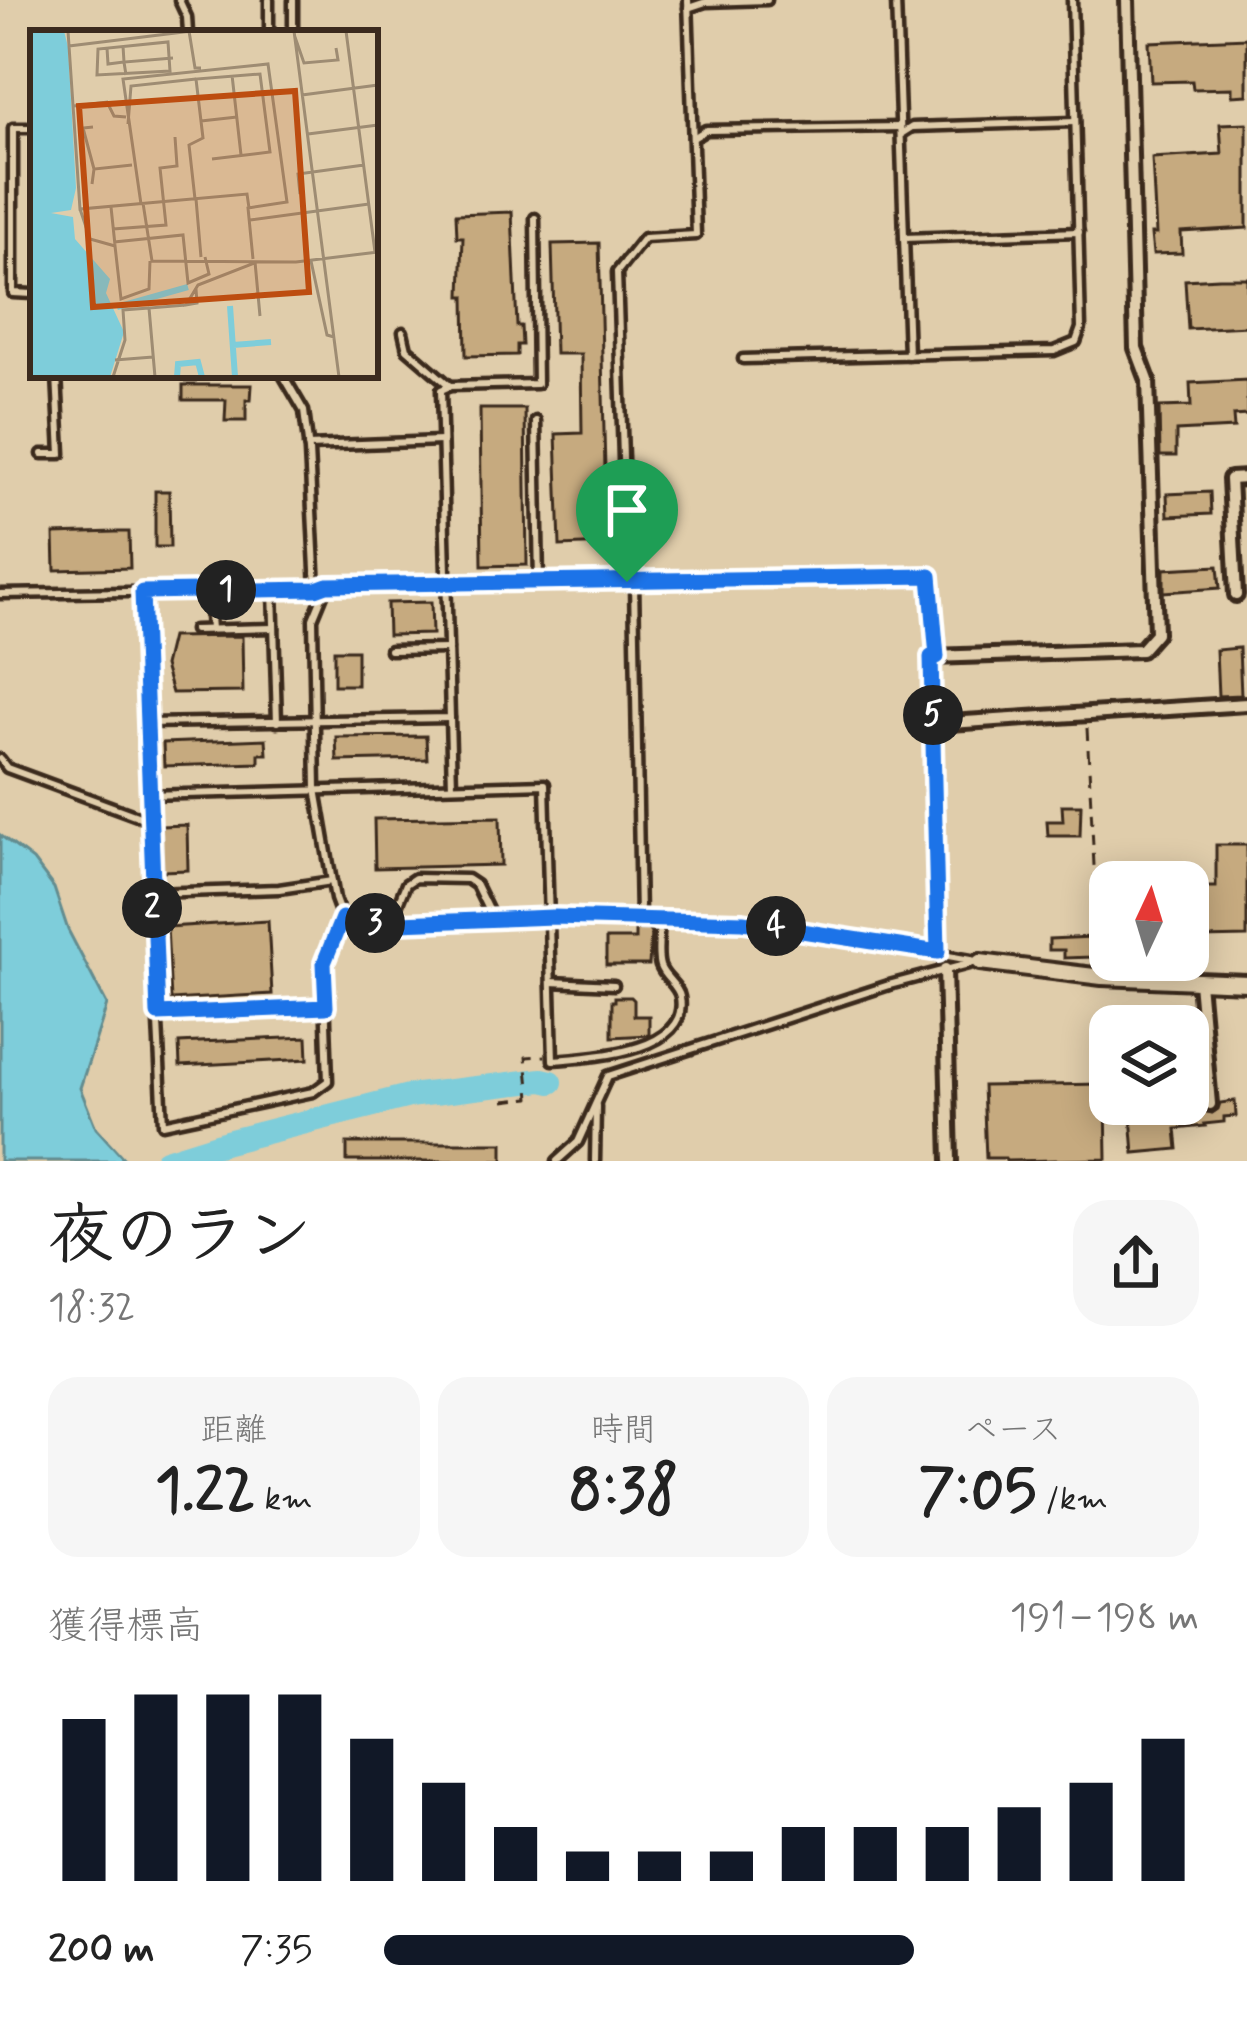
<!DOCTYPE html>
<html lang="ja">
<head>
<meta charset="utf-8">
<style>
	:root { --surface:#fff; --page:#f6f6f6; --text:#222; --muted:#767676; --accent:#111827 }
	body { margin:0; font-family:Mynerve,"Klee One",sans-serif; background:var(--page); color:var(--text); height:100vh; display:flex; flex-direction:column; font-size:45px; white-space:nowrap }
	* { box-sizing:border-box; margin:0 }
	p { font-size:39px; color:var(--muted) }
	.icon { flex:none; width:66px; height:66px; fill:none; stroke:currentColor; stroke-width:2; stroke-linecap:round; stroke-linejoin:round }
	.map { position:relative; height:1161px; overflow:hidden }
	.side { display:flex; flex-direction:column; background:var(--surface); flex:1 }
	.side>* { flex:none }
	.needle { width:78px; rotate:4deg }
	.fabs { position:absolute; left:1089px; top:861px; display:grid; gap:24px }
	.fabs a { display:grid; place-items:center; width:120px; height:120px; border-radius:24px; background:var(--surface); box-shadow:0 6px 30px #0003; font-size:60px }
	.pin { position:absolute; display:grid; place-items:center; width:102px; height:102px; color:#fff; margin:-123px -51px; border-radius:50% 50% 50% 0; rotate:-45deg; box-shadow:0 0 12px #0007 }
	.pin .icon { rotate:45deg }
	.km { position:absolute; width:60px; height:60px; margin:-30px; border-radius:50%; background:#222; color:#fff; font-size:33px; line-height:60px; text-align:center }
	.round { display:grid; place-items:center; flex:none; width:126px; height:126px; border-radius:36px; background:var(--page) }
	.headline { display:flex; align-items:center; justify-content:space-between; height:204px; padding:0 48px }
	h1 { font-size:66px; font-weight:800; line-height:90px }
	.metrics { display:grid; grid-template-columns:repeat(3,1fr); gap:18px; height:204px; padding:12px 48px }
	.metrics div { display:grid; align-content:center; border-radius:30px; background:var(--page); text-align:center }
	.metrics b { font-size:60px; font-weight:800 }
	.metrics small { font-size:33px; font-weight:400 }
	.metrics p { font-size:33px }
	.chart { height:336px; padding:24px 48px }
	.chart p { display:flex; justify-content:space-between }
	.chart svg { width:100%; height:216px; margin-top:12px; stroke:var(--accent); stroke-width:6 }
	ul { padding:0 48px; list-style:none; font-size:39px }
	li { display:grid; grid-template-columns:192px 144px 1fr; align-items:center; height:90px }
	li i { height:30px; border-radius:15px; background:var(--accent) }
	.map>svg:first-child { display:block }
</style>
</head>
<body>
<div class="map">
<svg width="1247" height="1161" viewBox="0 0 1247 1161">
	<rect width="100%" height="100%" fill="#e0cdab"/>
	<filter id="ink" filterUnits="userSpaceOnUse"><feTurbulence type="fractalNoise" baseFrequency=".00833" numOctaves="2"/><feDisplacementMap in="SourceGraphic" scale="24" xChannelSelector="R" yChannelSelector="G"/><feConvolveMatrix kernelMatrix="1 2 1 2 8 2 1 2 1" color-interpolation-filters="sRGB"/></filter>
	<g filter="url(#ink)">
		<polygon fill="#7ecdda" stroke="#638c8f" stroke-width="3" points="0,835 33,860 54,888 68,930 107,1005 80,1088 96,1128 126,1161 0,1161"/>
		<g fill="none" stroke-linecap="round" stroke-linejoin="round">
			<polyline stroke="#7ecdda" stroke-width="24" points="166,1161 227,1142 409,1096 542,1080 551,1082"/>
		</g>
		<g fill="#c6aa7f" stroke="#3b2a1e" stroke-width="3">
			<polygon points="1247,38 1247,95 1232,96 1232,88 1193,89 1192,81 1151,82 1149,42"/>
			<polygon points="1247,123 1247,228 1181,232 1182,253 1153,254 1151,234 1156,234 1152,158 1222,154 1220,124"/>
			<polygon points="512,212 517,326 521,326 522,345 517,345 517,355 466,356 465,296 461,296 463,237 457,237 456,214"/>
			<polygon points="599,243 607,544 560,546 556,434 582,433 581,354 555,354 552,244"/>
			<polygon points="1219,278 1247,278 1247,326 1188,329 1185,280"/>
			<polygon points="1247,380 1247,415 1233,416 1234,428 1176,431 1176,456 1160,456 1159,407 1191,406 1190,383"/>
			<polygon points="183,385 252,385 251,400 246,400 246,421 225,421 226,400 183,400"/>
			<polygon points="480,409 525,409 527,565 482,566"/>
			<polygon points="155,491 169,491 170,547 155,547"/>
			<polygon points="1210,492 1211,514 1168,516 1167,494"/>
			<polygon points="115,532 129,532 130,568 55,570 54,534"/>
			<polygon points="1218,566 1220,588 1164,592 1164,569"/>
			<polygon points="431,602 432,634 388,635 387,603"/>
			<polygon points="242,636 243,692 172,693 164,666 171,637"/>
			<polygon points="1239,648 1241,695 1218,696 1216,650"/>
			<rect x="334" y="650" width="23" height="35"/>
			<polygon points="426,736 427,759 337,761 336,737"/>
			<polygon points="266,739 267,754 259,754 259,763 164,766 163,743"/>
			<polygon points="1062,805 1081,805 1080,836 1048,836 1047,821 1063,821"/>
			<polygon points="500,817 501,865 375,868 374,819"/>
			<polygon points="187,825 188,870 162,871 160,826"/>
			<polygon points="1216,845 1247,845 1247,937 1201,938 1202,895 1206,896 1206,887 1216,887"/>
			<polygon points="268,921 272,994 171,1000 167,927"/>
			<polygon points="635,929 648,929 651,933 649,965 606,965 606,939 635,939"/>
			<polygon points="1093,937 1093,957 1064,958 1064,950 1049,950 1049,939"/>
			<polygon points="615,997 631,997 634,1000 634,1016 649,1016 649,1035 612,1037 612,1001 615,1001"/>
			<polygon points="307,1037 308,1059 180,1066 179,1043"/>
			<polygon points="1188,1050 1195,1050 1203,1110 1212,1113 1218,1109 1220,1103 1235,1101 1236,1116 1224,1117 1224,1122 1204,1124 1205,1126 1176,1129 1178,1149 1134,1153 1130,1104 1188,1104"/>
			<polygon points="1103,1084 1103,1099 1106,1099 1107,1159 1006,1161 1005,1158 986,1158 983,1086"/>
			<rect x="347" y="1143" width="156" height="18"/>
		</g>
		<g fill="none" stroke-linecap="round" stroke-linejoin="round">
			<defs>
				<g id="service">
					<polyline points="179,0 187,17 188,33"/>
					<polyline points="269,0 269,33"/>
					<polyline points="293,0 293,33"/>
					<polyline points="896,0 908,355"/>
					<polyline points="688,8 706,2 767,0"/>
					<polyline points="33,128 13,128 13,293 33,294"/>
					<polyline points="901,134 912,127 1075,122"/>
					<polyline points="693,138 706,130 900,127"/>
					<polyline points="904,238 1079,232"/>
					<polyline points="403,332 407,349 450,386"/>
					<polyline points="743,359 1054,351 1076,342 1081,328 1072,0"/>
					<polyline points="283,375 304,411 309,451 316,589"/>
					<polyline points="536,421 539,583"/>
					<polyline points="308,446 441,441"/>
					<polyline points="42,454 61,454 57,375"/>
					<polyline points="627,582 617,272 644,238 696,235 688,0"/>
					<polyline points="634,582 640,918"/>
					<polyline points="327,585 313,619 316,789 335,899 342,918 357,923 390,923 553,917 743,922 788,927 976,961"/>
					<polyline points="273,590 277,722"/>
					<polyline points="208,591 211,629"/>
					<polyline points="142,592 148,820"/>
					<polyline points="0,594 316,589 327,585 930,576 937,655"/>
					<polyline points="194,630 274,628"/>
					<polyline points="390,650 448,649"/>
					<polyline points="450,718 452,786"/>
					<polyline points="145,723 450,718 441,390 450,386 537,384 535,218"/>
					<polyline points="0,759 7,768 148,820 163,1124 313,1092 328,1081 324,963 342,918"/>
					<path d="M147,795L545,784L553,1060C590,1057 690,1053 680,997C678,985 664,978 660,966C656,953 660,932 660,919"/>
					<polyline points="152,893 279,889 332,881"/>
					<polyline points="390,923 406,884 415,878 467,879 476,885 493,920"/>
					<polyline points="551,982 614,985"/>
					<polyline points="157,1014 325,1007"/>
					<polyline points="557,1161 578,1142 608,1076 889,985 976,962"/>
					<polyline points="595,1161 596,1106"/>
				</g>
				<g id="minor">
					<polyline points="1236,595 1230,479 1247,478"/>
					<polyline points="934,724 1247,704"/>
					<polyline points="938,953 931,657 1141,650 1156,633 1148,380 1136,348 1127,0"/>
					<polyline points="945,969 950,1161"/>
					<polyline points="1199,982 1210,1104"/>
				</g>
				<polyline id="tertiary" points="980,962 1102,977 1247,983"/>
			</defs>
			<use href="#service" stroke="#3b2a1e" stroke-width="15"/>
			<use href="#minor" stroke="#3b2a1e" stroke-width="20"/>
			<use href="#tertiary" stroke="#3b2a1e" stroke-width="22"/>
			<g stroke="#3b2a1e" stroke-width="3" stroke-dasharray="12 9" stroke-linecap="butt">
				<polyline points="1087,728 1099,964"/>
				<polyline points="504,1101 530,1098 526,1057 545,1056"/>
			</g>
			<use href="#service" stroke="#e0cdab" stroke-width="6"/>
			<use href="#minor" stroke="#e0cdab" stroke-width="10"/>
			<use href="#tertiary" stroke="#e0cdab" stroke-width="14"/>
		</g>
	</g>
	<g fill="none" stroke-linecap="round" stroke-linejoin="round" filter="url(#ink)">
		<defs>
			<polygon id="route" points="930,576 937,657 931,657 938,952 743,922 553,917 400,923 357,923 342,918 324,963 326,1007 158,1014 142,592 316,589 327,585"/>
		</defs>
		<use href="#route" stroke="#fff" stroke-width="24"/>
		<use href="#route" stroke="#1a73e8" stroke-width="15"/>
	</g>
	<g transform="translate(30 30)">
		<rect width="348" height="348" fill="#e0cdab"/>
		<path d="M0,1H34L38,17L46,158L41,180L21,183L43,187L45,209L80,249L76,263L94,302L80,347H0Z" fill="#7ecdda"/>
		<path fill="none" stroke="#7ecdda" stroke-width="6" d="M200,276L205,347M87,277L158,257M203,315L241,312M147,347L148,334L168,332L172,347"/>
		<path fill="none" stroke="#9e8c73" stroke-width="3" d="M38,1L50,179L217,164L219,178M159,1L165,38H171M264,1L309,347M316,1L345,222M265,7L274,33L308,30L306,18M138,12L140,41L67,45L68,19ZM39,16L162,1M77,18L78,34L94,32L93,16M96,45L94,32L143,28M202,45L211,125M272,65L348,55M168,69L235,62M44,76L77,72L84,86L96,87M171,91L207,87M98,94L101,56L166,49M63,97L53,98L64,139M278,104L348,95M62,154L64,139L102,135M270,164L268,144L334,135M165,169L159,115L173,108L166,49L230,44L240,122L182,129M166,169L171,227M113,173L122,231L266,232L348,222M111,174L93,49L238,34L257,172L218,178L223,229M81,177L85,215M50,179L60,209L85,216L91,269L119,259L120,231M220,190L339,174M83,199L136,195L130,138L147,136L145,107M84,212L153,205L158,253L179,244L175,227M281,231L297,305L304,307M225,232L230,286M166,259L167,273L156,275L168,255L227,232M85,330L123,327M83,347L95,310L93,280L119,278M125,347L119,278L156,275"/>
		<path fill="#bd4d10" fill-opacity="0.15" stroke="#bd4d10" stroke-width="6" d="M265,61L279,262L63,277L49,76Z"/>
		<rect width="348" height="348" fill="none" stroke="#3b2a1e" stroke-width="6"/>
	</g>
</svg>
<div class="fabs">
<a><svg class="needle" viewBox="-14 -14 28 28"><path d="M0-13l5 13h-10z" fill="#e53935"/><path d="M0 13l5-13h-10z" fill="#767676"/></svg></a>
<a><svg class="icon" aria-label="layers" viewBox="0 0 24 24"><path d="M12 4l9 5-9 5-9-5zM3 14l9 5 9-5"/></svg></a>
</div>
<div class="pin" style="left:627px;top:582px;background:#1e9e55"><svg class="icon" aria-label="arrive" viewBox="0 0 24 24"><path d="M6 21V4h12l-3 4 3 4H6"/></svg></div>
<b class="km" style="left:226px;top:590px">1</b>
<b class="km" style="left:152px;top:908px">2</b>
<b class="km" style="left:375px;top:923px">3</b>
<b class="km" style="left:776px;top:926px">4</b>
<b class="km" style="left:933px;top:715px">5</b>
</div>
<section class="side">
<div class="headline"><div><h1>夜のラン</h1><p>18:32</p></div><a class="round"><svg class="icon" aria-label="share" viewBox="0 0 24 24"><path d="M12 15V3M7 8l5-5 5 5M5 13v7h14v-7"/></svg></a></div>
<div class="metrics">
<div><p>距離</p><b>1.22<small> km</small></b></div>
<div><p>時間</p><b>8:38</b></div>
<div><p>ペース</p><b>7:05<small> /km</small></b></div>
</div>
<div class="chart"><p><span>獲得標高</span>191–198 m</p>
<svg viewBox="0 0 160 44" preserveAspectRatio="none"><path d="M5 44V11M15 44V6M25 44V6M35 44V6M45 44V15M55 44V24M65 44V33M75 44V38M85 44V38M95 44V38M105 44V33M115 44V33M125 44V33M135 44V29M145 44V24M155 44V15"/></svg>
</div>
<ul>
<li><b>200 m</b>7:35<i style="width:65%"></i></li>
</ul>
</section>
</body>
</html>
